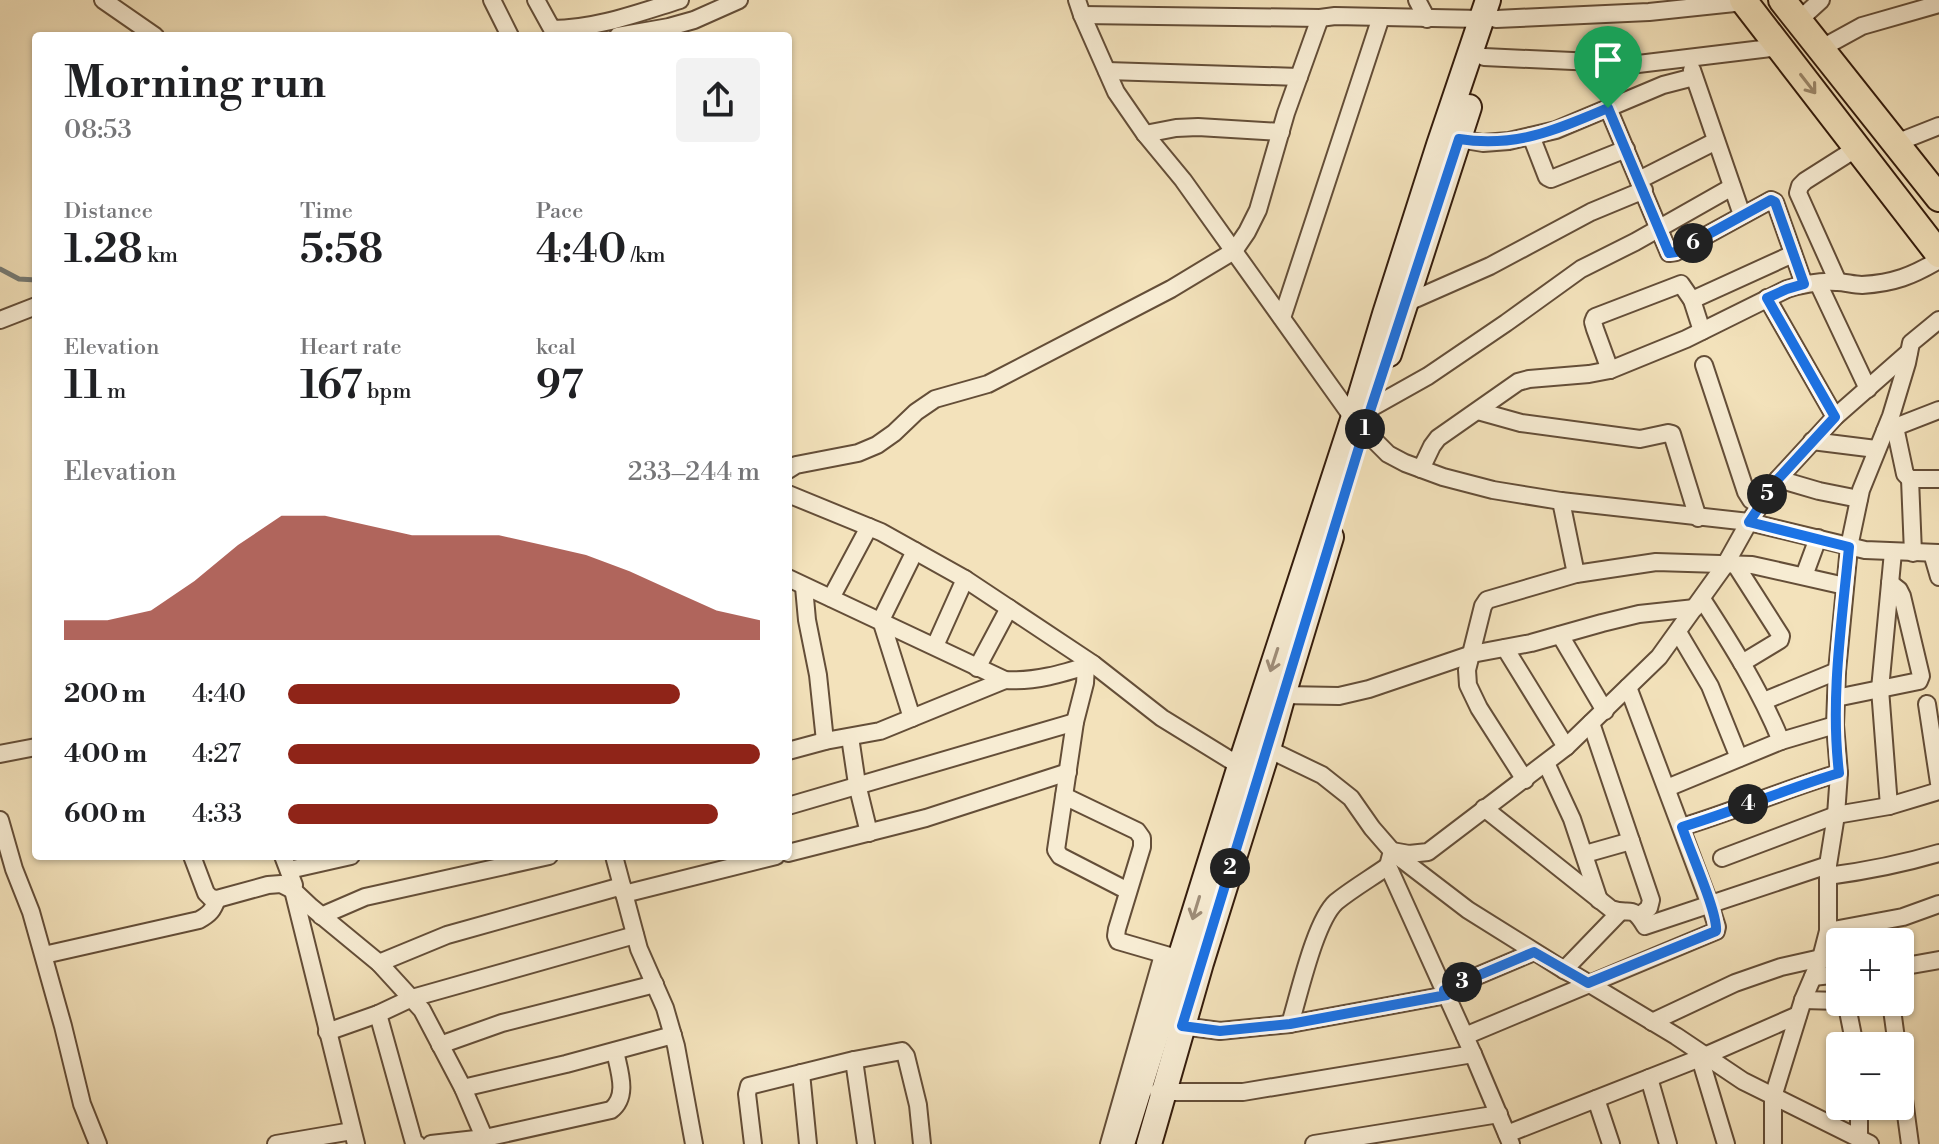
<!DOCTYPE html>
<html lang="en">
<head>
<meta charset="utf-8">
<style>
	:root { --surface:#fff; --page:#f2f2f2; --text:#202124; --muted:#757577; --accent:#8f2418 }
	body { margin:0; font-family:"Libre Bodoni",serif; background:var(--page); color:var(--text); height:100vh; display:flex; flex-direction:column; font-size:30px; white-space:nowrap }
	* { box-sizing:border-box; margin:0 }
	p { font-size:26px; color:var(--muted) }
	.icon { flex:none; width:44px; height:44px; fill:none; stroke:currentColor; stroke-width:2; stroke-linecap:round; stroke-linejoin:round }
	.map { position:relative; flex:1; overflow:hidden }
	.drawer { position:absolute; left:32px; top:32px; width:760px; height:828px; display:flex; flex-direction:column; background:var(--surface); border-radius:8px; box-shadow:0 2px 6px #0004 }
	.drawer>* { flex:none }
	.controls { position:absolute; left:1826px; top:928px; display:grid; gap:16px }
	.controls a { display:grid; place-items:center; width:88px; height:88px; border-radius:8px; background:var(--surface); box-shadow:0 2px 6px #0004; font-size:40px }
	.pin { position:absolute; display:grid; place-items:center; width:68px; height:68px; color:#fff; margin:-82px -34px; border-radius:50% 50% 50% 0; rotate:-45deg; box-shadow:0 0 8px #0007 }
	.pin .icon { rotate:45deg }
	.km { position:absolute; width:40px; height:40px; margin:-20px; border-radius:50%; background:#222; color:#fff; font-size:22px; line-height:40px; text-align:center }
	.round { display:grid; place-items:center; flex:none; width:84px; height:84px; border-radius:8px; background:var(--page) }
	.summary { display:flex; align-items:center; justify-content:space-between; height:136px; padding:0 32px }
	h1 { font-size:44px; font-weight:600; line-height:60px }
	.stats { display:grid; grid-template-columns:repeat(3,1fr); gap:12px; height:136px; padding:8px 32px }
	.stats div { display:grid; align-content:center }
	.stats b { font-size:40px; font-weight:600 }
	.stats small { font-size:22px; font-weight:400 }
	.stats p { font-size:22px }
	.chart { height:224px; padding:16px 32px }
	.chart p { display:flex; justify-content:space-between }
	.chart svg { width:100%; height:144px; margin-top:8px; fill:var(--accent); opacity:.7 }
	ul { padding:0 32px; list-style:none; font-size:26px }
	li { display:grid; grid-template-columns:128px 96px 1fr; align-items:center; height:60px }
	li i { height:20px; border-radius:10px; background:var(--accent) }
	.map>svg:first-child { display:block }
</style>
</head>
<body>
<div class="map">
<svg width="1939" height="1144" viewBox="0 0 1939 1144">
	<rect width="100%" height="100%" fill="#f3e2bb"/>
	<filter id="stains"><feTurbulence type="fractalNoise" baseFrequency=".0025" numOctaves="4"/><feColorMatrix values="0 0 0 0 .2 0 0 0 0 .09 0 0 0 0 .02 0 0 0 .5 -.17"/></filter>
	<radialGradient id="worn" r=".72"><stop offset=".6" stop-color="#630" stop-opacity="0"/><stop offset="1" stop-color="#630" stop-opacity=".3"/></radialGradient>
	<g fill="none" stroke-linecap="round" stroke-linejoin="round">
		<polyline stroke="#757b76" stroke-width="5" points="0,269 19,279 36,280"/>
		<defs>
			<g id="minor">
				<polyline points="103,0 155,36"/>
				<polyline points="492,0 510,36"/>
				<path d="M536,0L552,29C596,29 638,13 680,0"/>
				<polyline points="1077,0 1082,15 1116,92 1145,134 1183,180 1353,418"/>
				<polyline points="1417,0 1427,19"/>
				<polyline points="1082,15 1320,18 1335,16 1481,19"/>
				<polyline points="1496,19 1649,12 1744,2"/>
				<polyline points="1798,21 1821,0"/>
				<polyline points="618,36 669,27 694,20 739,0"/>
				<polyline points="1820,49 1862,26 1939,4"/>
				<polyline points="1484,57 1638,64 1779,47"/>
				<polyline points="1692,70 1742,215"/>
				<polyline points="1107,71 1299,77"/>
				<polyline points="1608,108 1669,253 1676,252 1771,200 1775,202 1804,284"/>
				<polyline points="1145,134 1176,128 1198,127 1281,132"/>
				<polyline points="1531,136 1547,177 1551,179 1626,149"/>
				<polyline points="1459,139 1483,143 1509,141 1556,130 1663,85 1694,77"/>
				<polyline points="1896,143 1939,126"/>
				<polyline points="1639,180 1716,141"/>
				<polyline points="1838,282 1798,193 1800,186 1805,181 1857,148"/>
				<polyline points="1818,283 1868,389"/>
				<polyline points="1767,298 1835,417"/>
				<polyline points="1692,300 1793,254"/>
				<polyline points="1406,303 1490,266 1591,212 1644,190"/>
				<polyline points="1282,318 1381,17"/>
				<polyline points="0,320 36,306"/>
				<polyline points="1704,365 1746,492 1751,500 1759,505"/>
				<polyline points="1610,370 1595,329 1593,322 1595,317 1681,284 1692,300 1702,331"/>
				<polyline points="1371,408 1428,376 1506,323 1581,269 1635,242 1732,187"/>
				<polyline points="1478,411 1521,423 1640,439 1668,433 1672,434 1698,518"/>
				<polyline points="1366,426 1371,437 1388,454 1405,463 1443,477 1493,490 1561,501 1749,522 1865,550 1939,553"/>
				<polyline points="1895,427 1905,474 1910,479 1939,479"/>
				<polyline points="1885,431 1939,410"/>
				<polyline points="1812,441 1876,449"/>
				<path d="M1421,469L1432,446L1438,438L1518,382L1529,379L1589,374L1610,370L1686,339L1787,289C1803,284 1820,281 1837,282C1845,282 1853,285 1862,285C1894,283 1912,276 1939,260"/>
				<polyline points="788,470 796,465 858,453 877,445 894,433 916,412 935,399 988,384 1171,289 1234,251 1247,232 1258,210 1286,113 1320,18"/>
				<polyline points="1778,479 1819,491 1859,499"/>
				<polyline points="1910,479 1913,553"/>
				<polyline points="788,494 881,532 965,579 1093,664 1162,718 1240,766"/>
				<polyline points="1561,501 1576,574"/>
				<polyline points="1932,553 1939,577"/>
				<polyline points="1735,564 1781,636 1780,640 1742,663"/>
				<polyline points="1804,576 1818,538"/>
				<path d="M788,578L1005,680C1036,682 1064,673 1093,664"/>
				<polyline points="804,587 807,620 818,675 825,741"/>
				<polyline points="831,598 869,527"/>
				<path d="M1702,599C1732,645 1760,690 1781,741"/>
				<polyline points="1678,632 1710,686 1739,758"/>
				<polyline points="1560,635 1605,711"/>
				<polyline points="935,646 965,579"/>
				<polyline points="1505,648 1566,747"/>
				<polyline points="1086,666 1085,683 1075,722 1056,850 1060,856 1128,891"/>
				<polyline points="977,668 1009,608"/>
				<polyline points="1283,695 1339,696 1369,689 1472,654 1531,643 1602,623 1639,614 1695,608"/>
				<polyline points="1836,698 1919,681 1921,676 1902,596 1899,590 1890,583"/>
				<polyline points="1764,701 1837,671"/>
				<polyline points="1927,704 1939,783"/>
				<polyline points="912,718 881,620 915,551"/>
				<polyline points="1591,723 1651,900 1649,908 1639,916"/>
				<polyline points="850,737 857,784 869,833"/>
				<polyline points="1268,749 1322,775 1351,798 1372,828 1392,851 1404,861 1468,910 1564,970 1578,977 1676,1036 1743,1081 1870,1144"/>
				<polyline points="788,751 825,741 880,731 1005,680"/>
				<polyline points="0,754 36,747"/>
				<polyline points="1546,763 1572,819 1599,900"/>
				<polyline points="1525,780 1479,708 1468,685 1467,670 1483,606 1487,600 1576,574 1656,562 1752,565 1845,586"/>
				<polyline points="1667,788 1781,741 1835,725"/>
				<polyline points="1064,796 1137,831 1142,838 1142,847 1117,929 1116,936 1118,941 1180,959"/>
				<polyline points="788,806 1075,722"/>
				<polyline points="1889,806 1880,689 1893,552"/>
				<path d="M1484,808L1611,909C1631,916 1631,903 1645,926L1828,865"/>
				<polyline points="0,820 14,869 31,912 63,1026 82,1104 98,1144"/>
				<path d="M1682,827C1735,811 1785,789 1839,773"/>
				<polyline points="788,853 926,818 1068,772"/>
				<polyline points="1585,854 1631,841"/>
				<polyline points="192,856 206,893 211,898 217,899 268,885 281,884 293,890 311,907 379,963 422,1010 463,1088 487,1144"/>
				<polyline points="283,856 294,885 293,890 356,1144"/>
				<polyline points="614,856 639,949 665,1008 676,1046 694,1144"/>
				<polyline points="1722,858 1836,815 1889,806 1939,791"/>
				<polyline points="289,870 351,856"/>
				<path d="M1828,876C1866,871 1902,864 1939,853"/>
				<polyline points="624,894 776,856"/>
				<polyline points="321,916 365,897 549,856"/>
				<polyline points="1828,931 1903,917 1939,904"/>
				<path d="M44,955L199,920C210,914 213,910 217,899"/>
				<polyline points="379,963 447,935 622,886"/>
				<polyline points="1900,967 1939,960"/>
				<polyline points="1564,970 1620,912"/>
				<polyline points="1813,977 1840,974"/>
				<polyline points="1444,990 1534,952"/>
				<polyline points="1803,1000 1840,1001"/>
				<polyline points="1844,1002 1847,1006 1855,1046"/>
				<polyline points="1891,1002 1897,1046"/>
				<polyline points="378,1014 414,1143 417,1144"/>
				<polyline points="1652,1022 1735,983 1781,967 1821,958"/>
				<path d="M1290,1024C1299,995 1315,921 1336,902C1352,889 1371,878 1388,866"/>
				<polyline points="1182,1026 1220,1031 1290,1024 1447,995"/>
				<polyline points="327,1032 378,1014 412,998 635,935"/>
				<polyline points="1465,1036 1716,931 1717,927 1710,905 1628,687"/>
				<polyline points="440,1045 502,1023 655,984"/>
				<polyline points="1700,1058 1726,1144"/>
				<polyline points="854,1060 902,1051 906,1056 918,1105 922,1144"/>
				<polyline points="1900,1070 1910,1144"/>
				<polyline points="801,1073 808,1144"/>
				<polyline points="1649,1078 1668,1144"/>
				<polyline points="463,1088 566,1064 673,1035"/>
				<polyline points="1158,1092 1243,1092 1473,1054"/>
				<polyline points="1596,1099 1611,1144"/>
				<polyline points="1859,1106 1859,1138"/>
				<polyline points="1507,1134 1700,1058 1798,1015"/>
				<polyline points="276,1144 352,1131"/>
				<path d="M431,1144L485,1138L611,1110C629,1096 619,1071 615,1051"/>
				<polyline points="753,1144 747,1094 749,1086 854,1060 866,1144"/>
				<polyline points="1109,1144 1163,955"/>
				<polyline points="1314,1144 1499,1114"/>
				<polyline points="1511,1144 1473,1054 1388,866 1392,851 1409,854 1428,852 1566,747 1659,657 1725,565 1749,522 1778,479 1835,417 1909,352"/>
				<polyline points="1773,1144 1773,1097 1803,1000 1821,958 1828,931 1828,865 1836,815 1839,773 1835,725 1837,671 1849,547 1861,490 1891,416 1907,363 1911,343 1939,320"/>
			</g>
			<g id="secondary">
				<polyline points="1389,354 1469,107"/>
				<polyline points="1122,1144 1240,766 1358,404 1385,314 1439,145 1488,0"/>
				<polyline points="1149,1144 1201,963 1268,749 1283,695 1331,537"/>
			</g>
			<g id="primary">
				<polyline points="1743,0 1939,254"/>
				<polyline points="1782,0 1939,198"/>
			</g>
		</defs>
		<use href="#minor" stroke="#644e38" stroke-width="20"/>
		<use href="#secondary" stroke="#341c0c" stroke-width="28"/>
		<use href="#primary" stroke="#341c0c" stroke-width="30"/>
		<use href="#minor" stroke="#f7ecd3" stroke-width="16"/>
		<use href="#secondary" stroke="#f7ecd3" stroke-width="24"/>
		<use href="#primary" stroke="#f3e2bb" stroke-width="26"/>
	</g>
	<defs><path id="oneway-shaft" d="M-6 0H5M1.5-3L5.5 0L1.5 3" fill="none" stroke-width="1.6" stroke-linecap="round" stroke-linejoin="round" transform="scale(2)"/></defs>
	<use stroke="#9d896c" href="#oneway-shaft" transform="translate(1808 84) rotate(52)"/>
	<g stroke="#9f8e79">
		<use href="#oneway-shaft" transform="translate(1274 660) rotate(108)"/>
		<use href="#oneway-shaft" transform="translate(1196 908) rotate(107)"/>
	</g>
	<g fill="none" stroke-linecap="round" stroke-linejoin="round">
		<defs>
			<path id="route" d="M1608,108L1669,253L1676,252L1771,200L1775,202L1804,284L1787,289L1767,298L1835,417L1778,479L1749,522L1849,547C1842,621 1830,698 1839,773C1786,789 1735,811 1682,827C1689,849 1718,913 1716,931L1588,983L1534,952L1444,990L1447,995L1290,1024L1220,1031L1182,1026L1371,408L1459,139C1516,148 1556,130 1608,108Z"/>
		</defs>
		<use href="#route" stroke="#fff" stroke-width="16"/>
		<use href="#route" stroke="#1a73e8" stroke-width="10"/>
	</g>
	<rect width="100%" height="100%" filter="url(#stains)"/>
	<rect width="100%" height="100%" fill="url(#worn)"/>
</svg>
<div class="controls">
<a>+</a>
<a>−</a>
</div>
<div class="pin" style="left:1608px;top:108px;background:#1e9e55"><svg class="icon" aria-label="arrive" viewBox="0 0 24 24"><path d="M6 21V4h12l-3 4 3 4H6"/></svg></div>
<b class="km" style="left:1365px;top:429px">1</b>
<b class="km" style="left:1230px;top:868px">2</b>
<b class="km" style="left:1462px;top:982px">3</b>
<b class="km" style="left:1748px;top:804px">4</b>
<b class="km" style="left:1767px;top:494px">5</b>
<b class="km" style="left:1693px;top:243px">6</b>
<section class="drawer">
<div class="summary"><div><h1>Morning run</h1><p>08:53</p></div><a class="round"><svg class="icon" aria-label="share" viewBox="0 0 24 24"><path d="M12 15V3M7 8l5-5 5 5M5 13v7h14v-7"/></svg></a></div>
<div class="stats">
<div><p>Distance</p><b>1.28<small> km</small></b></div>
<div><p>Time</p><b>5:58</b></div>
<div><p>Pace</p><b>4:40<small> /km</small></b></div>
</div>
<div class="stats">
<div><p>Elevation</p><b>11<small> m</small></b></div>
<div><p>Heart rate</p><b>167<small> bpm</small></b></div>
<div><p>kcal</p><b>97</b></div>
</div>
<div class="chart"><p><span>Elevation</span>233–244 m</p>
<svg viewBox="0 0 160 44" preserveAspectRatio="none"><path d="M0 44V38L10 38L20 35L30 26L40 15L50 6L60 6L70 9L80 12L90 12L100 12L110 15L120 18L130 23L140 29L150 35L160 38V44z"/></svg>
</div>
<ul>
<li><b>200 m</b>4:40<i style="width:83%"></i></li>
<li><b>400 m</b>4:27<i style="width:100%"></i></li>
<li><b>600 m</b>4:33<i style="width:91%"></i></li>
</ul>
</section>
</div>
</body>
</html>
